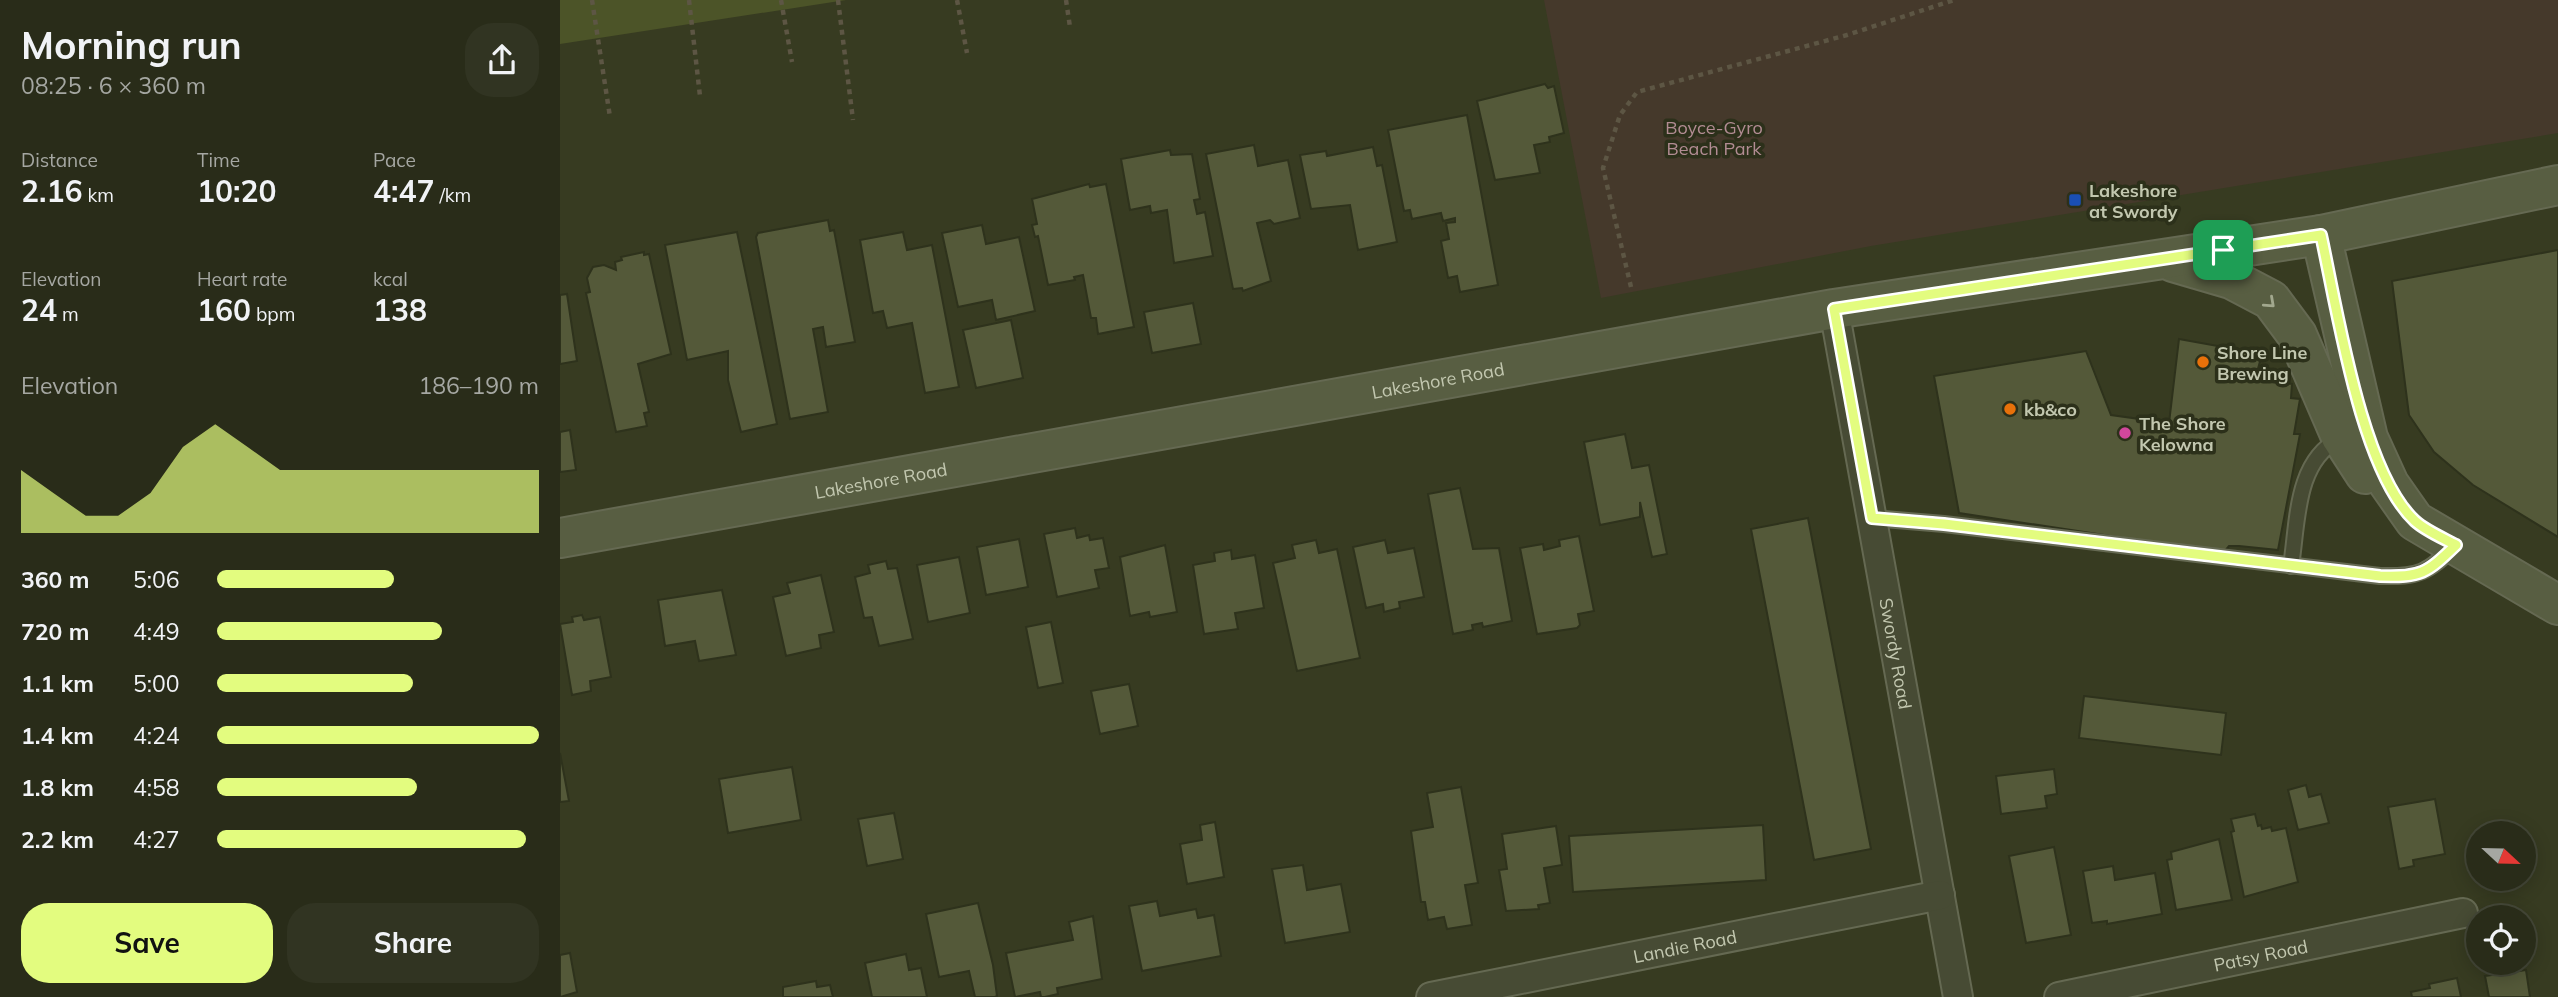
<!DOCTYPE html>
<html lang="en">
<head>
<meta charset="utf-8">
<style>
	:root { --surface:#292c19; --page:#313422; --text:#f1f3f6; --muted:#a5a7a2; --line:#454838; --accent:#e3fc7f }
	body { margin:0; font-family:Mulish,sans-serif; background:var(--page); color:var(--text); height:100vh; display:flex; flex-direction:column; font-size:26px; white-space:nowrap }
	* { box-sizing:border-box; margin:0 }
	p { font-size:23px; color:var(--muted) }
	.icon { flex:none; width:38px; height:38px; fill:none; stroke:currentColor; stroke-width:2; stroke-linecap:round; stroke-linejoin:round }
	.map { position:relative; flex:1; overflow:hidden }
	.details { display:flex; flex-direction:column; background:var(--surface); width:560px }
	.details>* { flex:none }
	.needle { width:46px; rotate:112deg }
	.fabs { position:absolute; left:1906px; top:821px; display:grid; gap:14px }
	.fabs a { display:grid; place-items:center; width:70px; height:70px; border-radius:50%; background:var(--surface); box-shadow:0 4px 18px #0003,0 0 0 2px var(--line); font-size:35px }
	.pin { position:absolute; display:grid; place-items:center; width:60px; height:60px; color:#fff; margin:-30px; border-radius:14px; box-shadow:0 4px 10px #0006 }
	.round { display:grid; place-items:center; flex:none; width:74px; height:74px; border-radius:28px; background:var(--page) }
	.headline { display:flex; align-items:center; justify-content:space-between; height:119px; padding:0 21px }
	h1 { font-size:38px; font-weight:700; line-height:52px }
	.stats { display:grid; grid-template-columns:repeat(3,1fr); gap:10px; height:119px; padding:7px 21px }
	.stats div { display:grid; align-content:center }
	.stats b { font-size:30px; font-weight:700 }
	.stats small { font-size:19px; font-weight:400 }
	.stats p { font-size:19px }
	.chart { height:196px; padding:14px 21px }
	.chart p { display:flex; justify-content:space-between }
	.chart svg { width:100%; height:126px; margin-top:7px; fill:var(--accent); opacity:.7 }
	.button { display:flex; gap:14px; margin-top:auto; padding:14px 21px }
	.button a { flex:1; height:80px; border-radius:28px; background:var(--accent); color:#111; font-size:28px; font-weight:700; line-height:80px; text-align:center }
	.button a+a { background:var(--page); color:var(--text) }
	ul { padding:0 21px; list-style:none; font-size:23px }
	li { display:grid; grid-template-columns:112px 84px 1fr; align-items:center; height:52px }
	li i { height:18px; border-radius:9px; background:var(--accent) }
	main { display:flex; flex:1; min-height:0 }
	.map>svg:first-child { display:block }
</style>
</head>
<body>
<main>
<section class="details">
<div class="headline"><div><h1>Morning run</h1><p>08:25 · 6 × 360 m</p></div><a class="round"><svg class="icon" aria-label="share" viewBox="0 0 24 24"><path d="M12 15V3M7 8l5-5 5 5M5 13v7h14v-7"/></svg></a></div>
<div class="stats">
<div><p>Distance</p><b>2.16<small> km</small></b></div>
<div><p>Time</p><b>10:20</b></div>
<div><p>Pace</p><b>4:47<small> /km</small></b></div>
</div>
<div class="stats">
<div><p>Elevation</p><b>24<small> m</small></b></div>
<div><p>Heart rate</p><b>160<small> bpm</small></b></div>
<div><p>kcal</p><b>138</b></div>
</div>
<div class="chart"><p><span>Elevation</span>186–190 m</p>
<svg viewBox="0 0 160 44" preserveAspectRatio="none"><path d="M0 44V22L10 30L20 38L30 38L40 30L50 14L60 6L70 14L80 22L90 22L100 22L110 22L120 22L130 22L140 22L150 22L160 22V44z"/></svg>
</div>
<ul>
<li><b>360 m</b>5:06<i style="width:55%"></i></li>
<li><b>720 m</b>4:49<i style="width:70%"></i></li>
<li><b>1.1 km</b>5:00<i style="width:61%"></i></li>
<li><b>1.4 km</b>4:24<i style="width:100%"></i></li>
<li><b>1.8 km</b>4:58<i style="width:62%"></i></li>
<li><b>2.2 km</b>4:27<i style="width:96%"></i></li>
</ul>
<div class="button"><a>Save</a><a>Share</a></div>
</section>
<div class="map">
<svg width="1998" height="997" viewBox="0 0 1998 997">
	<rect width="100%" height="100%" fill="#373b21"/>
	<polygon fill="#45392b" points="984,0 1998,0 1998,133 1311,246 1041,298"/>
	<polygon fill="#4c5428" points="0,0 286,0 0,44"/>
	<g fill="#545939" stroke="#2e321c" stroke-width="2">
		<polygon points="985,84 988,88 994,86 1004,133 989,137 990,142 974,145 980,173 935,180 917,101"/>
		<polygon points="907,115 938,285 900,292 897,276 888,278 881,241 889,239 886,223 895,222 895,218 883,221 881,213 852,219 850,210 844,211 828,130"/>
		<polygon points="694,145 698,166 728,160 740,218 714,224 710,220 697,223 711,281 683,291 682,288 673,289 646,154"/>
		<polygon points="813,147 817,166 822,165 837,242 798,250 790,205 751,209 740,155 766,151 767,156"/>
		<polygon points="610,150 611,155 632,154 640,199 634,200 637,214 645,212 653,256 614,263 607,210 591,213 590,206 570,210 561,159"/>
		<polygon points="529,184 530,187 546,184 574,327 538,334 536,318 531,318 523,275 514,277 515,280 488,285 478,236 475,237 472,225 477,224 472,199"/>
		<polygon points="268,220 270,231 274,230 295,342 266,347 263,327 253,329 268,412 230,419 196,237 198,233"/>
		<polygon points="422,225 426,244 459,237 475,311 436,320 432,300 398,307 382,233"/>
		<polygon points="177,232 217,424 181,432 168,380 168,351 127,360 105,245"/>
		<polygon points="343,232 347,250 372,245 399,387 365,393 352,323 327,328 323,311 313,313 300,240"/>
		<polygon points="1998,250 1998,537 1913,485 1874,452 1849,415 1832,281"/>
		<polygon points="84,252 84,255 89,254 111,354 78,364 89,412 84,413 87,426 56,432 26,293 30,292 27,278 33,267 44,265 56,270 55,262 62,260 61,257"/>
		<polygon points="7,294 17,361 0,364 0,295"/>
		<polygon points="633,303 641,344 592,353 584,312"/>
		<polygon points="451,320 463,378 416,388 403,330"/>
		<polygon points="1619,339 1702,354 1695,380 1732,384 1731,398 1740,399 1734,434 1740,434 1718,550 1679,546 1669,546 1664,552 1629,548 1399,513 1374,376 1526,351 1551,415 1609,423"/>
		<polygon points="10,430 16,470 0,472 0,432"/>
		<polygon points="1065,434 1072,468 1089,465 1107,554 1092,557 1080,502 1080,517 1040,525 1024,442"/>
		<polygon points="900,488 913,549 939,548 952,621 923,627 922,623 912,625 913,630 893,634 868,494"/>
		<polygon points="1248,518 1311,849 1254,860 1191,529"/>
		<polygon points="515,528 517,538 529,535 530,540 543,538 549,568 535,570 539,588 497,597 484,534"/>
		<polygon points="1019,536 1034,611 1018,614 1020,625 1017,628 977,634 960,548 983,544 984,550 1000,546 999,540"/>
		<polygon points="459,539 468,587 426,595 417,547"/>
		<polygon points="756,540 759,553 777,549 800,658 737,671 713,563 735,558 732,545"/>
		<polygon points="825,540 828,553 854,548 864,597 839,602 840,608 824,612 823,604 806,608 793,547"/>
		<polygon points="605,545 617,612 590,617 589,612 570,616 560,557"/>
		<polygon points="671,550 672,559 695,555 704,608 675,613 678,629 644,634 633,565 655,561 654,553"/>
		<polygon points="399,557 410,613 368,622 357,565"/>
		<polygon points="326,561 328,569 337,568 353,639 319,646 312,617 304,618 295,577 310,573 308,565"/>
		<polygon points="261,575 274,632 259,635 261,648 226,656 213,597 230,593 227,583"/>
		<polygon points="162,590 176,655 139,661 135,641 105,646 98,600"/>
		<polygon points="22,615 24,620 40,617 51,677 30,681 31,691 12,695 0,624 13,622 12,617"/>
		<polygon points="491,622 503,683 478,688 466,627"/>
		<polygon points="569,684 578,726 540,734 531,691"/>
		<polygon points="1524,696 1666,713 1661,755 1519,738"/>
		<polygon points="0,753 9,801 0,802"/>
		<polygon points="232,767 241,820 168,833 159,779"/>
		<polygon points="1494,769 1497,794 1485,796 1487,808 1441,814 1436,776"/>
		<polygon points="1746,785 1749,797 1761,794 1769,823 1738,830 1728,790"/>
		<polygon points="901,787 918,883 905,885 912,925 887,929 884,917 868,920 865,902 861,902 851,831 873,827 867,793"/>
		<polygon points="1875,799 1885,854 1853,860 1854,866 1839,869 1828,807"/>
		<polygon points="334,813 343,859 307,866 298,819"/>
		<polygon points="1695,814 1698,826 1701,825 1702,829 1711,827 1712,831 1726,828 1738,882 1684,897 1671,832 1674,831 1671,819"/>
		<polygon points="655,822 664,877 627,884 620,844 642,840 640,825"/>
		<polygon points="1203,825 1206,880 1013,892 1009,836"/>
		<polygon points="996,826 1002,865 984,868 990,903 978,905 979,909 946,911 939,870 947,869 942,834"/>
		<polygon points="1659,839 1672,900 1616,910 1607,860 1612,859 1611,852"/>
		<polygon points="1494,847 1511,935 1466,943 1449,856"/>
		<polygon points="743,865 747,890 781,884 790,932 725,943 712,869"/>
		<polygon points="1553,866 1555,880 1595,873 1602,914 1547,924 1547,921 1532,923 1523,871"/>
		<polygon points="597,901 600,916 636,909 638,918 654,915 661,956 582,971 569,906"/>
		<polygon points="418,903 433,965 437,996 435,997 415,997 409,971 379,977 366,914"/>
		<polygon points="533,916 542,979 497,988 498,994 485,997 481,997 480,992 455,997 446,953 513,940 509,922"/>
		<polygon points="10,953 17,992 0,997 0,955"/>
		<polygon points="346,954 349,970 361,968 367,997 312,997 305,963"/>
		<polygon points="1966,970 1970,997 1929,997 1925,976"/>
		<polygon points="1897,978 1901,997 1852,997 1851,992 1870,988 1869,984"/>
		<polygon points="256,981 257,987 270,985 273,997 223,997 223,987"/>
	</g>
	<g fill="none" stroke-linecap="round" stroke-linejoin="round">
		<defs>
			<g id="lane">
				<path d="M1312,518L1384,524L1820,576C1859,577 1867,573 1895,546"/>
				<path d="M1731,566C1738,522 1735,462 1779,439"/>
			</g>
			<g id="street">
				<path id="s1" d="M1274,309L1398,997"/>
				<path id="s2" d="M871,997L1380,895"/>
				<path id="s3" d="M1499,997L1903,913"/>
			</g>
			<g id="secondary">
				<polyline points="1761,235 1808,438 1829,484 1855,521 1998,605"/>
				<polyline points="1613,262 1671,279 1711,300 1737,335 1781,437 1805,474"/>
				<path id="s4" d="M0,538L1274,309L1761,235L1998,185"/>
			</g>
		</defs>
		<use href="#lane" stroke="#656952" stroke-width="18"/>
		<use href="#street" stroke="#656952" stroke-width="32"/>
		<use href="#secondary" stroke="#656952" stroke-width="42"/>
		<g stroke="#5d5644" stroke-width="4.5" stroke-dasharray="5 5" stroke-linecap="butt">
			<polyline points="32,0 50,117"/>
			<polyline points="129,0 140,96"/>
			<polyline points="221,0 232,62"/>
			<polyline points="278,0 293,120"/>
			<polyline points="397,0 407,53"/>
			<polyline points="506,0 510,27"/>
			<polyline points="1071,287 1043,168 1060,115 1077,92 1287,35 1394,0"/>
		</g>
		<use href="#lane" stroke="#474b34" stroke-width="14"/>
		<use href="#street" stroke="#474b34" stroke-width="28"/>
		<use href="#secondary" stroke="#585e42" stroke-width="38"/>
	</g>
	<defs><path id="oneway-chevron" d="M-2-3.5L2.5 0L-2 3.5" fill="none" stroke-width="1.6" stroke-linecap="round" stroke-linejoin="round" transform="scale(1.75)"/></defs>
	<use stroke="#a2a88e" href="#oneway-chevron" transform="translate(1710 303) rotate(42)"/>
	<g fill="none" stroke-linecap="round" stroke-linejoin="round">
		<defs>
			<path id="route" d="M1761,235C1777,308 1801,471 1855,521C1866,531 1883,538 1896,545C1866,574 1862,577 1820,576L1384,524L1312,518L1274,309Z"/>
		</defs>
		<use href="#route" stroke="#fff" stroke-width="14"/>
		<use href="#route" stroke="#e3fc7f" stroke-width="9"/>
	</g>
	<rect fill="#1a4fb4" stroke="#2c301a" stroke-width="2.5" x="1508" y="193" width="14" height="14" rx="3.5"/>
	<g fill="#e8710a" stroke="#2c301a" stroke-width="2.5">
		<circle cx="1643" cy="362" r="7"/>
		<circle cx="1450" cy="409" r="7"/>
	</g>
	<circle fill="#d1479c" stroke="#2c301a" stroke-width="2.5" cx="1565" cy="433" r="7"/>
	<g text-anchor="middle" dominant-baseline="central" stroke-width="7" stroke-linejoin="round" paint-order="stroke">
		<g font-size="18" fill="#b28c93" stroke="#2c301a">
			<text x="1154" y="127">Boyce-Gyro<tspan x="1154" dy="21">Beach Park</tspan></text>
		</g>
		<g font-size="18" font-weight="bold" fill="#c2c7af" stroke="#2c301a" text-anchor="start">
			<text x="1529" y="190">Lakeshore<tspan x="1529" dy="21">at Swordy</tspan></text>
			<text x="1657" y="352">Shore Line<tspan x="1657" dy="21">Brewing</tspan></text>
			<text x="1464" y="409">kb&amp;co</text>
			<text x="1579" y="423">The Shore<tspan x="1579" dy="21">Kelowna</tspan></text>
		</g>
		<g font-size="18" fill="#c2c7af" stroke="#2c301a">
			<text stroke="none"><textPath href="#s4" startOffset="892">Lakeshore Road</textPath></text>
			<text stroke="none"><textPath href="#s4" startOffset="326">Lakeshore Road</textPath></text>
			<text stroke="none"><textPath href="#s1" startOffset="350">Swordy Road</textPath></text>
			<text stroke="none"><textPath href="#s2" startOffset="259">Landie Road</textPath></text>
			<text stroke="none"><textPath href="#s3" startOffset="206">Patsy Road</textPath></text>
		</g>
	</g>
</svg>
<div class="fabs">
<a><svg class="needle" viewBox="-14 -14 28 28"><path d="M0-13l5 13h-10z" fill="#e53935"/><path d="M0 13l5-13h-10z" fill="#a5a7a2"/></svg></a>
<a><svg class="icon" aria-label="locate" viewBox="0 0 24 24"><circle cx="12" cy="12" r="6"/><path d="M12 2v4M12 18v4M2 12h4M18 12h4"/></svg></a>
</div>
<div class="pin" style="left:1663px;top:250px;background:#1e9e55"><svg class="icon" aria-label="arrive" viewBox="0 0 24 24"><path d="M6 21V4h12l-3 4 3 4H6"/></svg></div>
</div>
</main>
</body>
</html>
